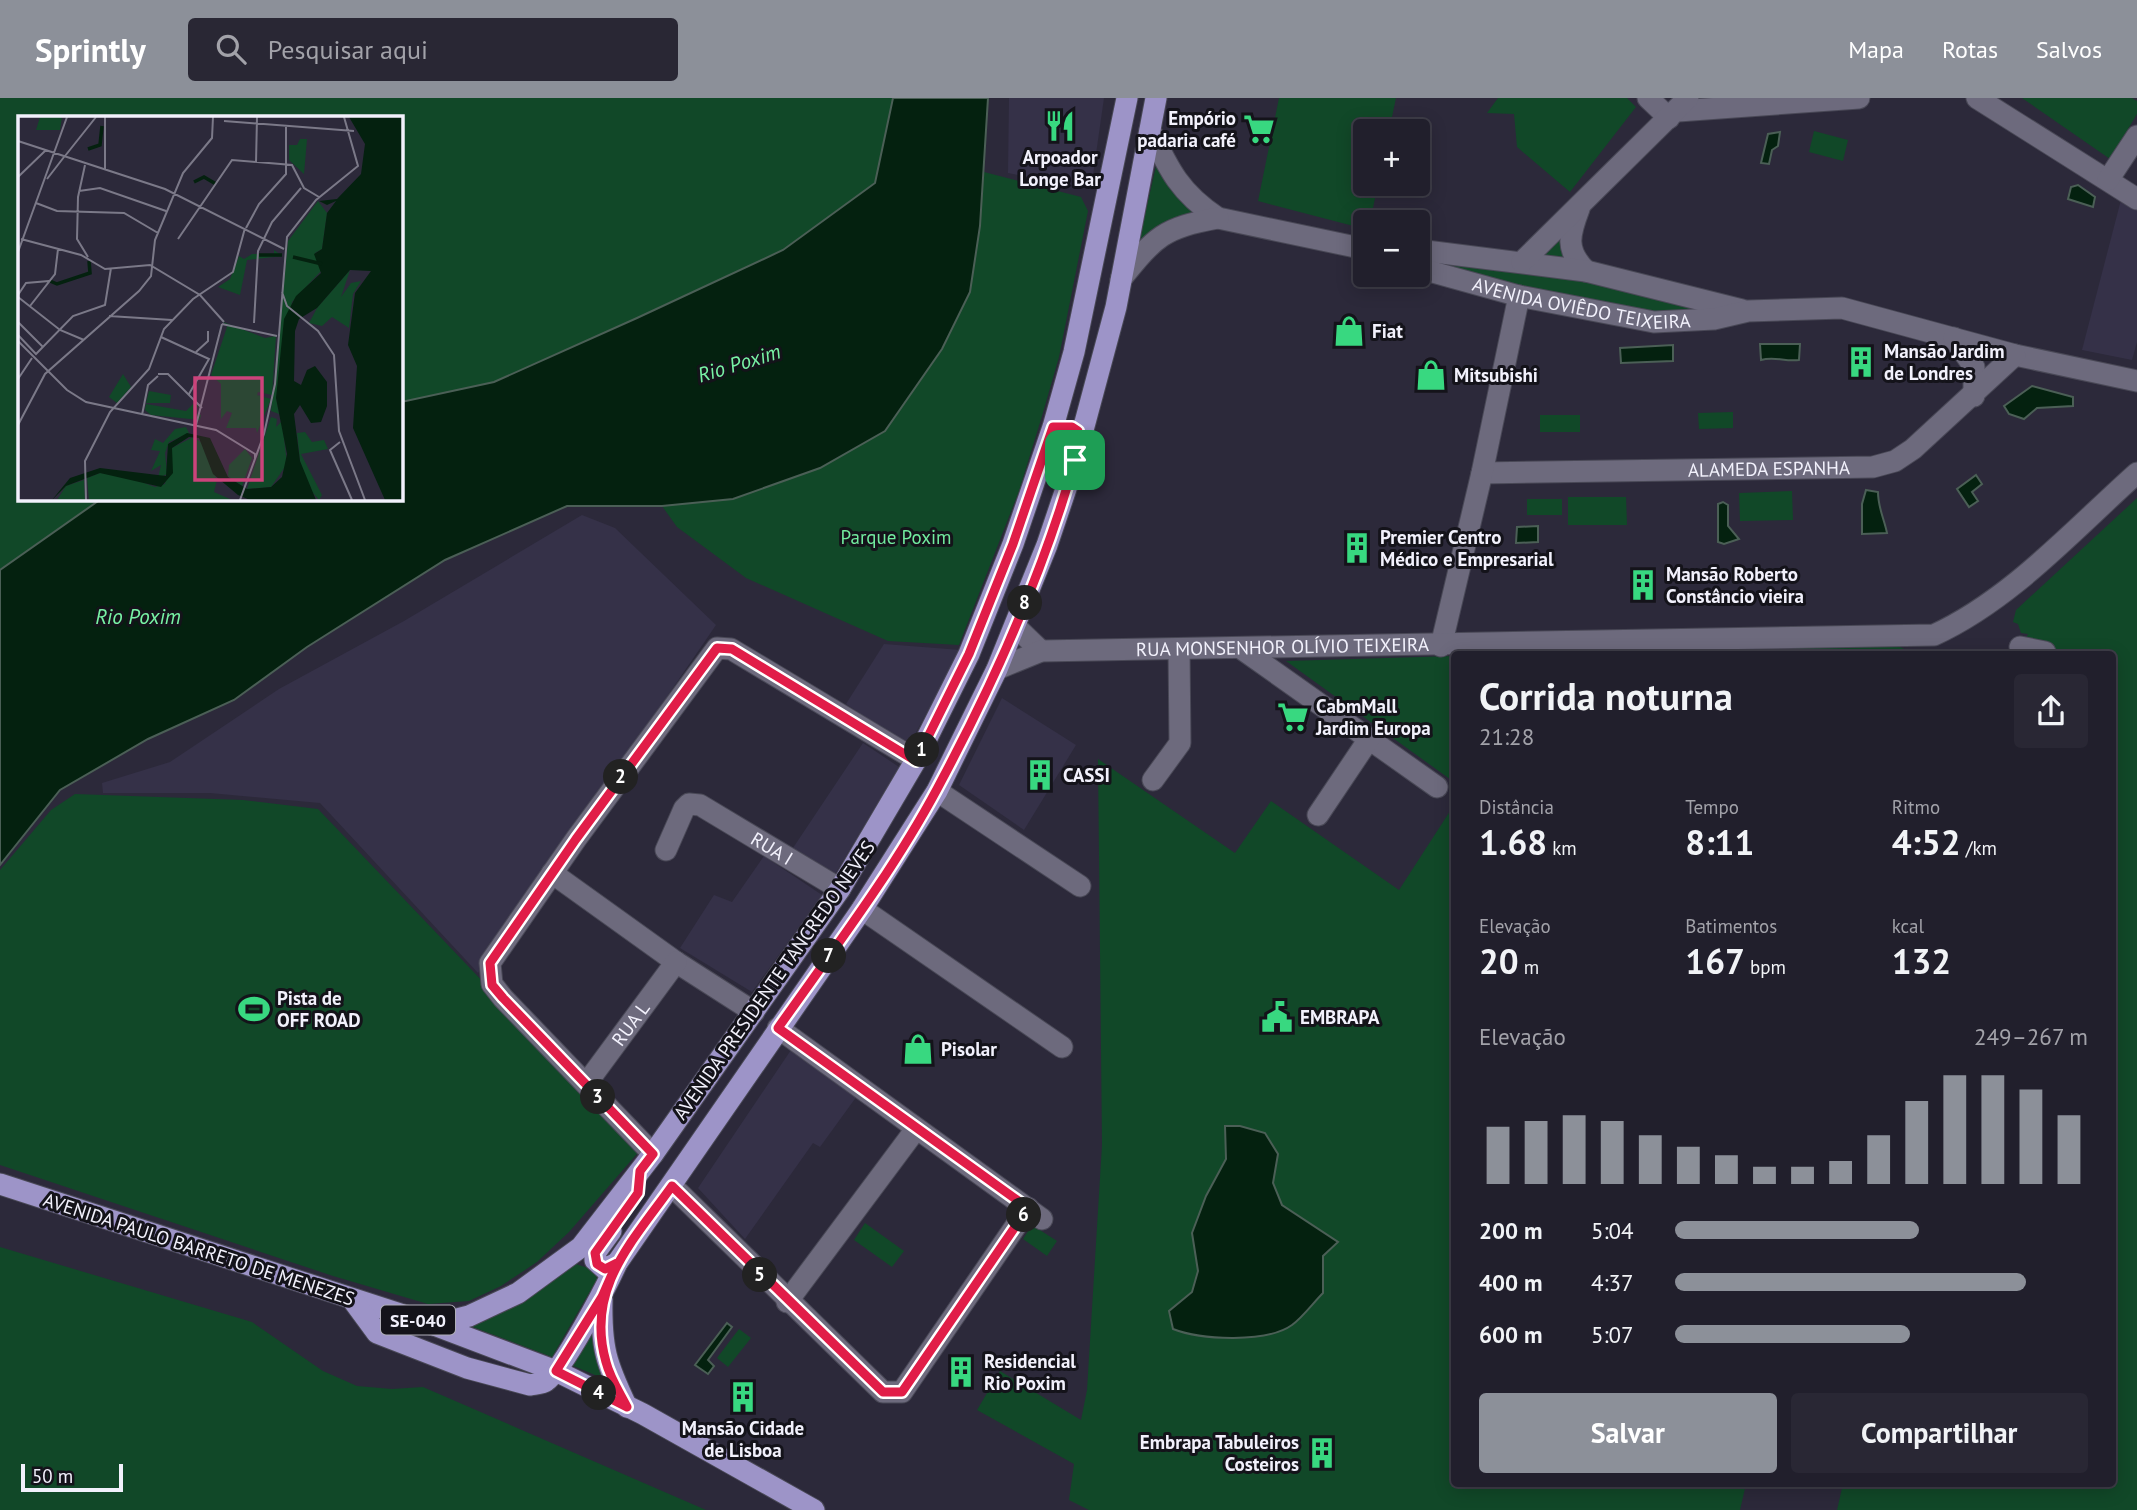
<!DOCTYPE html>
<html lang="pt">
<head>
<meta charset="utf-8">
<style>
	:root { --surface:#211f2c; --page:#292734; --text:#f1f3f6; --muted:#a2a2a9; --line:#3e3d48; --accent:#8c9099 }
	body { margin:0; font-family:"PT Sans",sans-serif; background:var(--page); color:var(--text); height:100vh; display:flex; flex-direction:column; font-size:26px; white-space:nowrap }
	* { box-sizing:border-box; margin:0 }
	p { font-size:23px; color:var(--muted) }
	.icon { flex:none; width:38px; height:38px; fill:none; stroke:currentColor; stroke-width:2; stroke-linecap:round; stroke-linejoin:round }
	.map { position:relative; flex:1; overflow:hidden }
	.panel { position:absolute; left:1451px; top:553px; width:665px; height:836px; display:flex; flex-direction:column; background:var(--surface); border-radius:7px; box-shadow:0 4px 18px #0003,0 0 0 2px var(--line) }
	.panel>* { flex:none }
	.buttons { position:absolute; left:1353px; top:21px; display:grid; gap:14px }
	.buttons a { display:grid; place-items:center; width:77px; height:77px; border-radius:7px; background:var(--surface); box-shadow:0 4px 18px #0003,0 0 0 2px var(--line); font-size:35px }
	.scale { position:absolute; left:21px; bottom:18px; width:102px; box-sizing:border-box; padding-left:7px; border:4px solid #f2f1fc; border-top:0; font-size:19px; line-height:24px; white-space:nowrap; color:#f2f1fc; -webkit-text-stroke:5px #14131a; paint-order:stroke }
	.pin { position:absolute; display:grid; place-items:center; width:60px; height:60px; color:#fff; margin:-30px; border-radius:14px; box-shadow:0 4px 10px #0006 }
	.km { position:absolute; width:35px; height:35px; margin:-18px; border-radius:50%; background:#222; color:#fff; font-size:19px; line-height:35px; text-align:center }
	.round { display:grid; place-items:center; flex:none; width:74px; height:74px; border-radius:7px; background:var(--page) }
	.head { display:flex; align-items:center; justify-content:space-between; height:119px; padding:0 28px }
	h1 { font-size:38px; font-weight:600; line-height:52px }
	.stats { display:grid; grid-template-columns:repeat(3,1fr); gap:10px; height:119px; padding:7px 28px }
	.stats div { display:grid; align-content:center }
	.stats b { font-size:35px; font-weight:600 }
	.stats small { font-size:19px; font-weight:400 }
	.stats p { font-size:19px }
	.chart { height:196px; padding:14px 28px }
	.chart p { display:flex; justify-content:space-between }
	.chart svg { width:100%; height:126px; margin-top:7px; stroke:var(--accent); stroke-width:6 }
	.cta { display:flex; gap:14px; margin-top:auto; padding:14px 28px }
	.cta a { flex:1; height:80px; border-radius:7px; background:var(--accent); color:#fff; font-size:28px; font-weight:600; line-height:80px; text-align:center }
	.cta a+a { background:var(--page); color:var(--text) }
	ul { padding:0 28px; list-style:none; font-size:23px }
	li { display:grid; grid-template-columns:112px 84px 1fr; align-items:center; height:52px }
	li i { height:18px; border-radius:9px; background:var(--accent) }
	header { display:flex; align-items:center; gap:42px; box-sizing:border-box; height:98px; padding:0 35px; background:var(--accent); color:#fff }
	header strong { font-size:33px }
	nav { display:flex; gap:38px; margin-inline-start:auto; font-size:24px }
	.search { width:490px; height:63px; background:var(--page); display:flex; align-items:center; gap:18px; box-sizing:border-box; padding:0 24px; border-radius:7px; color:var(--muted); font-size:26px }
	.map>svg:first-child { display:block }
</style>
</head>
<body>
<header>
<strong>Sprintly</strong>
<div class="search"><svg class="icon" aria-label="search" viewBox="0 0 24 24"><circle cx="10" cy="10" r="6"/><path d="M15 15l6 6"/></svg>Pesquisar aqui</div>
<nav><a>Mapa</a><a>Rotas</a><a>Salvos</a></nav>
</header>
<div class="map">
<svg width="2137" height="1412" viewBox="0 0 2137 1412">
	<rect width="100%" height="100%" fill="#2c293a"/>
	<g fill="#353148">
		<polygon points="1009,0 1104,0 1091,91 1008,75"/>
		<polygon points="2122,98 2137,111 2137,244 2132,262 2082,252"/>
		<polygon points="582,417 615,430 716,527 478,875 320,705 210,695 103,695 102,685 170,664 279,591 404,523"/>
		<polygon points="884,546 961,552 908,649 846,606"/>
		<polygon points="1002,600 1076,647 1024,732 959,687"/>
		<polygon points="863,645 899,669 834,778 793,750"/>
		<polygon points="764,758 822,797 752,894 680,850 714,797 732,804"/>
		<polygon points="791,952 857,998 820,1049 813,1045 745,1141 698,1090"/>
	</g>
	<g fill="#114828">
		<polygon points="0,0 893,0 875,85 783,152 637,220 494,284 401,304 401,19 19,19 19,401 101,401 0,472"/>
		<polygon points="1279,0 1396,0 1389,33 1365,33 1365,86 1378,86 1370,124 1365,124 1365,131 1258,103"/>
		<polygon points="1498,0 1627,0 1636,9 1570,94 1517,49 1514,16 1487,15"/>
		<polygon points="2022,0 2132,0 2137,3 2137,16 2110,61"/>
		<polygon points="1814,33 1848,42 1843,63 1809,54"/>
		<path d="M1158,59L1201,114C1173,116 1157,128 1138,148Z"/>
		<polygon points="984,74 1081,99 1088,113 1059,259 1042,318 1019,393 959,547 888,543 746,480 677,429 662,408 734,401 970,194"/>
		<polygon points="1579,111 1574,161 1748,213 1672,225 1418,170 1451,154 1522,164"/>
		<polygon points="1733,314 1733,330 1699,331 1698,315"/>
		<rect x="1540" y="317" width="40" height="17"/>
		<polygon points="1792,393 1793,422 1740,423 1739,395"/>
		<polygon points="1568,399 1626,399 1627,427 1568,427"/>
		<polygon points="2137,400 2137,1412 1837,1412 1843,1386 2112,1386 2112,556 1968,556 1976,554 2018,555 2028,536 2021,535 2018,526 2013,524 2016,512"/>
		<rect x="1527" y="401" width="35" height="16"/>
		<polygon points="1889,544 1915,556 1495,556"/>
		<polygon points="1454,558 1454,684 1286,563"/>
		<polygon points="1098,661 1235,755 1271,703 1399,792 1454,707 1454,1386 1746,1386 1740,1412 1089,1412 1069,1402 1074,1366 977,1312 1000,1273 1081,1322 1087,1292 1102,1047"/>
		<polygon points="75,696 243,702 318,711 642,1050 569,1134 537,1164 501,1188 469,1203 428,1206 333,1178 0,1067 0,772 51,712"/>
		<polygon points="865,1125 904,1153 892,1169 854,1142"/>
		<polygon points="1032,1127 1057,1143 1047,1158 1023,1141"/>
		<polygon points="0,1149 252,1224 323,1273 357,1288 392,1291 423,1289 706,1412 0,1412"/>
		<polygon points="576,1166 594,1172 597,1181 552,1259 470,1228"/>
		<polygon points="594,1227 607,1282 571,1267"/>
		<polygon points="739,1231 751,1240 728,1269 717,1260"/>
	</g>
	<g fill="#04210f" stroke="#4b5f56" stroke-width="2">
		<polygon points="893,0 988,0 980,128 970,194 942,251 885,333 820,370 733,401 662,408 567,408 445,462 307,549 234,602 148,641 60,692 0,767 0,472 101,401 401,401 401,304 494,284 637,220 783,152 875,85"/>
		<polygon points="1780,34 1778,48 1772,52 1769,66 1761,65 1768,36"/>
		<polygon points="2078,87 2095,99 2093,109 2068,101 2071,89"/>
		<path d="M1760,246H1800L1799,262C1785,264 1775,258 1761,262Z"/>
		<polygon points="1673,247 1673,263 1621,265 1620,250"/>
		<polygon points="2032,288 2073,299 2073,308 2037,310 2024,321 2009,316 2004,308"/>
		<polygon points="1976,377 1982,386 1972,394 1978,403 1969,409 1957,391"/>
		<path d="M1866,392L1878,394C1878,410 1884,420 1887,435L1862,436V406Z"/>
		<polygon points="1723,404 1728,407 1728,428 1739,441 1724,446 1718,444 1718,406"/>
		<polygon points="1538,428 1538,444 1516,445 1517,429"/>
		<path d="M1225,1028H1240L1265,1035L1278,1056L1273,1085L1282,1107L1338,1144L1323,1158V1195C1313,1205 1303,1219 1292,1227C1267,1245 1201,1242 1173,1231L1169,1213L1192,1194L1198,1173L1192,1135L1206,1098L1226,1061Z"/>
		<polygon points="727,1225 732,1229 708,1262 714,1268 708,1276 695,1267"/>
	</g>
	<g fill="none" stroke-linecap="round" stroke-linejoin="round">
		<defs>
			<g id="minor">
				<polyline points="1648,0 1669,20"/>
				<polyline points="1977,0 2137,101"/>
				<polyline points="1678,13 1859,0"/>
				<path d="M1150,32C1169,72 1180,95 1218,120L1365,151"/>
				<polyline points="2108,82 2137,38"/>
				<path d="M1579,111C1569,137 1565,152 1586,173"/>
				<polyline points="1418,152 1586,173 1742,212"/>
				<polyline points="1522,164 1688,0"/>
				<path id="s1" d="M1418,170L1519,198L1654,224L1714,221L1748,213L1842,210L2015,257L2137,283"/>
				<path d="M1121,181C1156,138 1163,130 1218,120"/>
				<polyline points="1954,240 1974,269 1974,298"/>
				<path id="s2" d="M1482,375L1873,369L1895,363L1913,351L2015,257"/>
				<polyline points="1016,529 1041,553"/>
				<polyline points="1441,548 1482,375 1519,198"/>
				<polyline points="2020,549 2045,554"/>
				<polyline points="1242,551 1437,689"/>
				<path id="s3" d="M997,571L1041,553L1934,537C2012,501 2074,431 2137,375"/>
				<polyline points="1153,682 1180,645 1179,551"/>
				<polyline points="937,693 1080,788"/>
				<polyline points="1318,717 1369,641"/>
				<path id="s4" d="M666,752L684,711L689,706L700,707L840,791"/>
				<polyline points="552,775 676,864 754,914"/>
				<polyline points="862,811 1062,949"/>
				<polyline points="778,930 1042,1121"/>
				<path id="s5" d="M586,986L676,864"/>
				<polyline points="653,1056 503,900 492,886 490,865 576,741 717,550 731,551 916,662"/>
				<polyline points="672,1088 883,1294 902,1294 1028,1110"/>
				<polyline points="787,1204 916,1031"/>
			</g>
			<g id="major">
				<polyline points="0,1086 434,1227 556,1273 643,1316 814,1412"/>
				<polyline points="611,1133 595,1155 595,1162 605,1171 617,1165"/>
				<path d="M352,1201L377,1235L467,1270L530,1287C534,1286 542,1286 546,1283C563,1272 607,1187 617,1165L862,811L937,693L997,571L1047,447L1072,373L1116,209L1156,0"/>
				<path d="M602,1201C601,1250 606,1265 627,1309"/>
				<polyline points="434,1227 469,1218 518,1195 581,1149 653,1056 840,791 916,662 969,556 1013,446 1053,329 1074,254 1127,0"/>
			</g>
		</defs>
		<use href="#minor" stroke="#494856" stroke-width="23"/>
		<use href="#major" stroke="#494856" stroke-width="23"/>
		<use href="#minor" stroke="#6d6a7d" stroke-width="21"/>
		<use href="#major" stroke="#9d94c8" stroke-width="21"/>
	</g>
	<g fill="none" stroke-linecap="round" stroke-linejoin="round">
		<defs>
			<path id="route" d="M1075,362L1078,333L1072,329H1053L1013,446L969,556L916,663L732,551L717,550L576,741L490,865L492,887L503,900L653,1056L640,1073L638,1095L595,1155L597,1166L605,1171L617,1165L602,1199L556,1273L627,1309C620,1295 610,1280 606,1264C585,1191 632,1144 672,1088L883,1294H902L1028,1110L778,930C833,852 892,775 937,691C993,587 1043,476 1075,362"/>
		</defs>
		<use href="#route" stroke="#fff" stroke-width="14"/>
		<use href="#route" stroke="#e11d48" stroke-width="9"/>
	</g>
	<defs>
		<symbol id="restaurant-bare" viewBox="-9 -9 18 18"><path d="M-5-6h1v4h1v-4h1v4h1v-4h1v5L-1.5 .5V6h-2V.5L-5-1ZM5-6V6H3V1.5H1.5Q1.5-4 5-6Z" fill="#38d880" stroke="#14131a" stroke-width="2.5" paint-order="stroke"/></symbol>
		<symbol id="supermarket-bare" viewBox="-9 -9 18 18"><path d="M-6-5.5h2.5l.6 2H6L4.5 2H-2.5L-4.4-4H-6ZM-1.5 3.2a1.3 1.3 0 1 0 .1 0ZM3 3.2a1.3 1.3 0 1 0 .1 0Z" fill="#38d880" stroke="#14131a" stroke-width="2.5" paint-order="stroke"/></symbol>
		<symbol id="shop-bare" viewBox="-9 -9 18 18"><path d="M-5-2.5h2.3a2.7 3.5 0 0 1 5.4 0H5L5.5 6h-11ZM-1.5-2.5h3a1.5 2.3 0 0 0-3 0Z" fill="#38d880" stroke="#14131a" stroke-width="2.5" paint-order="stroke"/></symbol>
		<symbol id="building-bare" viewBox="-9 -9 18 18"><path d="M-4-6H4V6H1V3H-1V6H-4ZM-2.5-4.3h1.7v1.8h-1.7ZM.8-4.3h1.7v1.8H.8ZM-2.5-1h1.7V.8h-1.7ZM.8-1h1.7V.8H.8Z" fill="#38d880" stroke="#14131a" stroke-width="2.5" paint-order="stroke"/></symbol>
		<symbol id="stadium-bare" viewBox="-9 -9 18 18"><path d="M0-5a6.5 5 0 1 0 0 10a6.5 5 0 1 0 0-10ZM-3.5-1.8h7v3.6h-7Z" fill="#38d880" stroke="#14131a" stroke-width="2.5" paint-order="stroke"/></symbol>
		<symbol id="civic-bare" viewBox="-9 -9 18 18"><path d="M-.6-6.5H3V-4.5H.6V-3L4-1V1h2V6H-6V1h2V-1L-.6-3ZM-1.2 2.5V6h2.4V2.5Z" fill="#38d880" stroke="#14131a" stroke-width="2.5" paint-order="stroke"/></symbol>
	</defs>
	<g fill-rule="evenodd">
		<use href="#restaurant-bare" x="1038" y="6" width="44" height="44"/>
		<use href="#supermarket-bare" x="1237" y="9" width="44" height="44"/>
		<use href="#shop-bare" x="1327" y="211" width="44" height="44"/>
		<use href="#building-bare" x="1839" y="242" width="44" height="44"/>
		<use href="#shop-bare" x="1409" y="255" width="44" height="44"/>
		<use href="#building-bare" x="1335" y="428" width="44" height="44"/>
		<use href="#building-bare" x="1621" y="465" width="44" height="44"/>
		<use href="#supermarket-bare" x="1271" y="597" width="44" height="44"/>
		<use href="#building-bare" x="1018" y="655" width="44" height="44"/>
		<use href="#stadium-bare" x="232" y="889" width="44" height="44"/>
		<use href="#civic-bare" x="1255" y="897" width="44" height="44"/>
		<use href="#shop-bare" x="896" y="929" width="44" height="44"/>
		<use href="#building-bare" x="939" y="1252" width="44" height="44"/>
		<use href="#building-bare" x="721" y="1277" width="44" height="44"/>
		<use href="#building-bare" x="1300" y="1333" width="44" height="44"/>
	</g>
	<g text-anchor="middle" dominant-baseline="central" stroke-width="6" stroke-linejoin="round" paint-order="stroke">
		<rect fill="#14131a" stroke="#afaeb8" stroke-width="2" x="381" y="1207.5" width="74" height="29" rx="5"/>
		<g font-size="18" font-weight="bold" fill="#f2f1fc">
			<text x="418" y="1222">SE-040</text>
		</g>
		<g font-size="19" font-weight="bold" fill="#f2f1fc" stroke="#14131a" text-anchor="start">
			<text x="1236" y="20" text-anchor="end">Empório<tspan x="1236" dy="22">padaria café</tspan></text>
			<text x="1060" y="59" text-anchor="middle">Arpoador<tspan x="1060" dy="22">Longe Bar</tspan></text>
			<text x="1372" y="233">Fiat</text>
			<text x="1884" y="253">Mansão Jardim<tspan x="1884" dy="22">de Londres</tspan></text>
			<text x="1454" y="277">Mitsubishi</text>
			<text x="1380" y="439">Premier Centro<tspan x="1380" dy="22">Médico e Empresarial</tspan></text>
			<text x="1666" y="476">Mansão Roberto<tspan x="1666" dy="22">Constâncio vieira</tspan></text>
			<text x="1316" y="608">CabmMall<tspan x="1316" dy="22">Jardim Europa</tspan></text>
			<text x="1063" y="677">CASSI</text>
			<text x="277" y="900">Pista de<tspan x="277" dy="22">OFF ROAD</tspan></text>
			<text x="1300" y="919">EMBRAPA</text>
			<text x="941" y="951">Pisolar</text>
			<text x="984" y="1263">Residencial<tspan x="984" dy="22">Rio Poxim</tspan></text>
			<text x="743" y="1330" text-anchor="middle">Mansão Cidade<tspan x="743" dy="22">de Lisboa</tspan></text>
			<text x="1299" y="1344" text-anchor="end">Embrapa Tabuleiros<tspan x="1299" dy="22">Costeiros</tspan></text>
		</g>
		<g font-size="19" fill="#f2f1fc" stroke="#14131a">
			<text stroke="none"><textPath href="#s1" startOffset="168">AVENIDA OVIÊDO TEIXEIRA</textPath></text>
			<text stroke="none"><textPath href="#s2" startOffset="287">ALAMEDA ESPANHA</textPath></text>
			<text stroke="none"><textPath href="#s3" startOffset="289">RUA MONSENHOR OLÍVIO TEIXEIRA</textPath></text>
			<text stroke="none"><textPath href="#s4" startOffset="147">RUA I</textPath></text>
			<text transform="translate(774 882) rotate(-55)">AVENIDA PRESIDENTE TANCREDO NEVES</text>
			<text stroke="none"><textPath href="#s5" startOffset="75">RUA L</textPath></text>
			<text transform="translate(199 1151) rotate(18)">AVENIDA PAULO BARRETO DE MENEZES</text>
		</g>
		<g font-size="19" fill="#72ec9f" stroke="#14131a">
			<text x="896" y="439">Parque Poxim</text>
		</g>
		<g font-size="21" font-style="italic" fill="#78f2a5" stroke="#14131a">
			<text transform="translate(739 265) rotate(-17)">Rio Poxim</text>
			<text x="138" y="518">Rio Poxim</text>
		</g>
	</g>
	<g transform="translate(18 18)">
		<rect width="385" height="385" fill="#2c293a"/>
		<path d="M22,1H44L42,14H18ZM282,23H289L286,58L271,44V29H279ZM300,85L309,97L304,133L297,137L303,155L274,186L258,282L261,298L253,295L270,125ZM256,134L264,140L229,144L222,179L200,171L212,163L221,140L226,143L234,138H256ZM332,154L323,181L333,167L343,165L335,178L331,212L314,201L304,210L291,207L299,192ZM205,206L247,222L258,220L254,279L240,276L239,279L253,283L239,317L238,312H208L214,297L209,295L203,303V268L193,259L209,211ZM105,258L113,271L99,287L91,281ZM131,275L153,279L152,287H128ZM177,286L181,289L175,297L183,299L182,304L133,299L127,294L128,288L168,295ZM253,301L259,303L258,311L264,305L269,348L253,371L229,373ZM168,311L171,317L151,326L147,337L149,358L140,362L143,349L133,355L142,335L133,334L137,323L145,327L157,313ZM287,316L294,326L306,324L310,333L283,338L304,379L301,384L291,372L282,345L279,317ZM175,321L184,327L199,364L196,376L214,384H71L69,362L82,357L105,359L137,371L147,368L154,332ZM227,333L234,342L224,370L210,360L211,349ZM66,364L67,384H39L48,370Z" fill="#114828"/>
		<path d="M331,1H385V384H367L335,312L339,250L330,229L337,177L353,155L332,154L299,192L281,203L277,215L276,265L283,269L289,254L297,250L309,266V290L303,306L293,307L282,289L276,298L282,345L298,384H232L220,379L195,358L181,322L171,321L154,332L155,357L143,371L82,357L48,370L34,384L52,362L82,352L148,360L150,328L169,317L192,322L210,361L229,373L253,371L264,361L269,338L258,282L266,203L278,180L303,157L296,138L304,133L309,97L318,85L309,89L301,85L319,83L343,58L347,28Z" fill="#04210f"/>
		<path fill="none" stroke="#04210f" stroke-width="3.5" d="M70,33L82,29L84,10M176,66L186,61L198,68M241,139H264M275,141L304,148M32,165L39,168L72,157L71,145"/>
		<path fill="none" stroke="#7b7988" stroke-width="2" d="M87,1V55M206,5L336,15M0,25L147,73L266,133M47,40L78,1M238,47L239,1M67,49L60,81L59,123L70,141M0,61L28,34M29,63L46,41M61,75L82,72L148,95M18,87L39,95L106,97L140,117M228,112L241,88L268,58V9M3,123L63,139L87,153L132,149L182,179L206,206M160,123L214,44L274,49L286,72L301,81M0,136L49,1M264,176L269,190L300,215L316,239L321,315L347,384M0,179L8,167L31,165M0,181L42,214L66,224M12,190L37,158L40,133M91,200L154,204M0,206L25,231M236,207L240,135L254,106L283,72M204,208L259,220M0,219L18,238L55,200L87,189L93,152M143,221L191,243L171,278M0,225L49,274L68,286L198,314L237,338V342M178,236L190,225V215M140,258H150L184,292M0,263L14,242M124,299L130,269L140,260M0,309L27,258L121,175L133,160L137,124L165,57L194,22L195,1M178,309L204,208M322,326L312,334L334,384M68,384L67,345L92,296L131,253L146,213L175,183L215,156L227,112M222,384L246,318L257,268L269,121L298,84L340,50L326,1"/>
		<path fill="#cc437b" fill-opacity="0.15" stroke="#cc437b" stroke-width="3.5" d="M177,262H244V364H177Z"/>
		<rect width="385" height="385" fill="none" stroke="#f2f1fc" stroke-width="3.5"/>
	</g>
</svg>
<div class="buttons">
<a>+</a>
<a>−</a>
</div>
<div class="scale">50 m</div>
<div class="pin" style="left:1075px;top:362px;background:#1e9e55"><svg class="icon" aria-label="arrive" viewBox="0 0 24 24"><path d="M6 21V4h12l-3 4 3 4H6"/></svg></div>
<b class="km" style="left:922px;top:652px">1</b>
<b class="km" style="left:621px;top:679px">2</b>
<b class="km" style="left:598px;top:999px">3</b>
<b class="km" style="left:599px;top:1295px">4</b>
<b class="km" style="left:760px;top:1177px">5</b>
<b class="km" style="left:1024px;top:1117px">6</b>
<b class="km" style="left:829px;top:858px">7</b>
<b class="km" style="left:1025px;top:505px">8</b>
<section class="panel">
<div class="head"><div><h1>Corrida noturna</h1><p>21:28</p></div><a class="round"><svg class="icon" aria-label="share" viewBox="0 0 24 24"><path d="M12 15V3M7 8l5-5 5 5M5 13v7h14v-7"/></svg></a></div>
<div class="stats">
<div><p>Distância</p><b>1.68<small> km</small></b></div>
<div><p>Tempo</p><b>8:11</b></div>
<div><p>Ritmo</p><b>4:52<small> /km</small></b></div>
</div>
<div class="stats">
<div><p>Elevação</p><b>20<small> m</small></b></div>
<div><p>Batimentos</p><b>167<small> bpm</small></b></div>
<div><p>kcal</p><b>132</b></div>
</div>
<div class="chart"><p><span>Elevação</span>249–267 m</p>
<svg viewBox="0 0 160 44" preserveAspectRatio="none"><path d="M5 44V24M15 44V22M25 44V20M35 44V22M45 44V27M55 44V31M65 44V34M75 44V38M85 44V38M95 44V36M105 44V27M115 44V15M125 44V6M135 44V6M145 44V11M155 44V20"/></svg>
</div>
<ul>
<li><b>200 m</b>5:04<i style="width:59%"></i></li>
<li><b>400 m</b>4:37<i style="width:85%"></i></li>
<li><b>600 m</b>5:07<i style="width:57%"></i></li>
</ul>
<div class="cta"><a>Salvar</a><a>Compartilhar</a></div>
</section>
</div>
</body>
</html>
